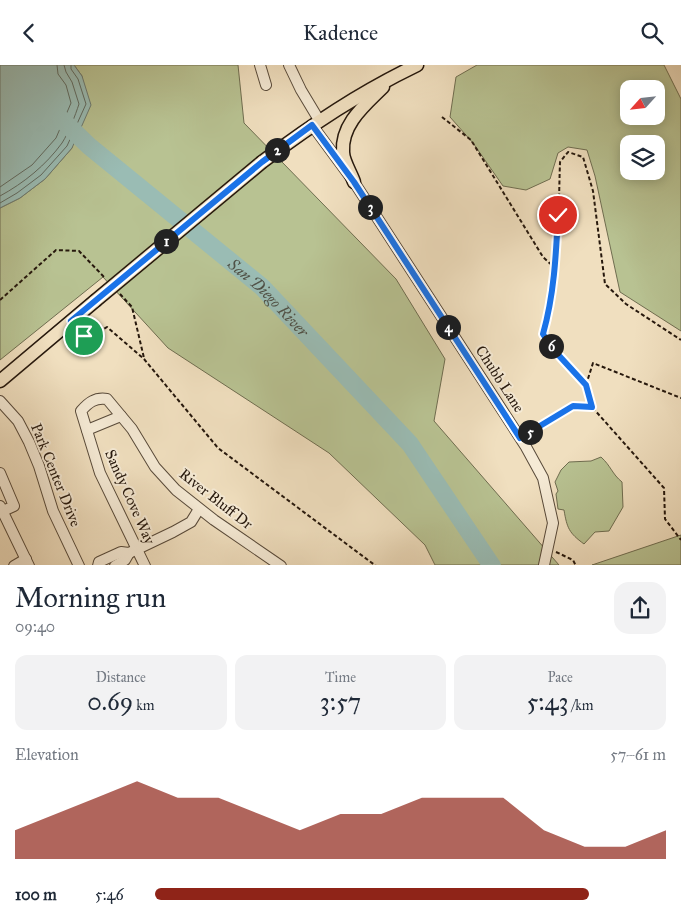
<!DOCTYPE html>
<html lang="en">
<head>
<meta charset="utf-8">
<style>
	:root { --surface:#fff; --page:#f2f2f3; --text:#1f2937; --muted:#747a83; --accent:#8f2418 }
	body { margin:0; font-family:"IM FELL Great Primer",serif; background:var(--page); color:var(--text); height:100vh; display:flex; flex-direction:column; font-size:19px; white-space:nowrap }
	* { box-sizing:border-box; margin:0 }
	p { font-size:16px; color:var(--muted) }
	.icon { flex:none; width:28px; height:28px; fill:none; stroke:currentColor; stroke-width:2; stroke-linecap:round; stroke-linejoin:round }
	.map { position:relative; height:500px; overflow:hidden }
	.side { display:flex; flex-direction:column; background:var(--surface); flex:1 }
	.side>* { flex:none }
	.needle { width:32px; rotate:243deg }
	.buttons { position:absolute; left:620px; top:15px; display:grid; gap:10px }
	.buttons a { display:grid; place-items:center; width:45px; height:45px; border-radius:10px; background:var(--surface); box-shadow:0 2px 12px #0003; font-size:25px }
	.pin { position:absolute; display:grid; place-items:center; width:42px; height:42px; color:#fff; margin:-21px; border:2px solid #fff; border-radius:50%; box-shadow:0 1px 5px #0007 }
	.km { position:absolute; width:25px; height:25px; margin:-12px; border-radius:50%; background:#222; color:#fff; font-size:14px; line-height:25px; text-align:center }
	.round { display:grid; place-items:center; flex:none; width:52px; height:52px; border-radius:15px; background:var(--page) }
	.headline { display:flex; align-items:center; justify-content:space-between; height:85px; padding:0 15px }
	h1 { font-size:28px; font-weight:600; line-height:38px }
	.metrics { display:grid; grid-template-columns:repeat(3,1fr); gap:8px; height:85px; padding:5px 15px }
	.metrics div { display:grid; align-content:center; border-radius:12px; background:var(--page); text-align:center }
	.metrics b { font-size:25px; font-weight:600 }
	.metrics small { font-size:14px; font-weight:400 }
	.metrics p { font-size:14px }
	.chart { height:140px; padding:10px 15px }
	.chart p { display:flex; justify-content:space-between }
	.chart svg { width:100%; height:90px; margin-top:5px; fill:var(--accent); opacity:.7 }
	ul { padding:0 15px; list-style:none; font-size:16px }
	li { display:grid; grid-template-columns:80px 60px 1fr; align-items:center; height:38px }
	li i { height:12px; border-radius:6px; background:var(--accent) }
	header { display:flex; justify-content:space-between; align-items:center; height:65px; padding:0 15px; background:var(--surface); font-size:22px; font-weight:600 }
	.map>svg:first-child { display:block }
</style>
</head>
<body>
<header><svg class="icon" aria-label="back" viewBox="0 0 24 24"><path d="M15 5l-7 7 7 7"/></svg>Kadence<svg class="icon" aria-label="search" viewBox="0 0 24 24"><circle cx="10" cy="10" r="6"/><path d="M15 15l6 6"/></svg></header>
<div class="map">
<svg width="681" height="501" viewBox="0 0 681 501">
	<rect width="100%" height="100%" fill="#f0dfbf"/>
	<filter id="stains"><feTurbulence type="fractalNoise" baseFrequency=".004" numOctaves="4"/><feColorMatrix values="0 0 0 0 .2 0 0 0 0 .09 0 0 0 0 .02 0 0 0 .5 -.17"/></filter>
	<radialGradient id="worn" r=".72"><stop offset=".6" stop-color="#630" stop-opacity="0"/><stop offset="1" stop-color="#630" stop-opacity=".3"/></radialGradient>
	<g fill="#b8c292" stroke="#6f6d50" fill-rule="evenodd">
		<polygon points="74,0 238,0 244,58 396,214 445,294 434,356 559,500 435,500 425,480 329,388 168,283 103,212 0,295 0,143 20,133 45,114 72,83 82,11"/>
		<path d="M477,0H664L681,34V266L620,227L595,111L587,85L568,82L558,88L550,114L526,125L503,121L473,78L450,52L456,12ZM629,24H656V51H629ZM629,79H656V106H629Z"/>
		<path d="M601,392C611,401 612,409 622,417L623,442L609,466L595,467L584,479C569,468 567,463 564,445L558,444L556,429L558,426L555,417L561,405L569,397L591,396Z"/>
		<polygon points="681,470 681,500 592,500"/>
	</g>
	<polygon fill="#9abcb4" stroke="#6c7a71" points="0,0 74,0 82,11 91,40 72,83 45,114 20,133 0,143"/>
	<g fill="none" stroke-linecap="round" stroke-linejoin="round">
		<g stroke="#606a60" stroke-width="1">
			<polyline points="0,122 32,100 56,73 71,38 66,20 58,9 57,0"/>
			<path d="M0,131C24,118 46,100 62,78C69,67 75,51 79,39L72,17L66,7L64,0"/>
			<polyline points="0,138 17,128 41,110 67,81 86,39 78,14 71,4 71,0"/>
		</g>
		<path stroke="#9abcb4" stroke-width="18" id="s1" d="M61,54L89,81L262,222L410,379L492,501"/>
		<defs>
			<g id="minor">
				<polyline points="260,0 266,20"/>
				<polyline points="289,0 301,25 319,55"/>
				<polyline points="312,60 354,117 526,382 543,413 553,458 544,500"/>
				<polyline points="0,336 18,356 29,377 39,401 53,446 79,501"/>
				<polyline points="87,365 121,351"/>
				<polyline points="0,408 14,441 3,446"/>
				<polyline points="0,441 29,501"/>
				<polyline points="129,488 173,467 191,457 199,444"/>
				<polyline points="14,501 26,494"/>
				<polyline points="98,501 99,497 121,487 129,488"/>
				<polyline points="115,501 125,495 129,488"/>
				<path d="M145,501L100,408L81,346C88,338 95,332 107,334L132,364L155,402L176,425L214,455L281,501"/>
			</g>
			<g id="major">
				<path d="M262,97C313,59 359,28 417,0"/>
				<path d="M354,117C351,108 343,96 343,87C341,59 365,40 383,22"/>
				<polyline points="0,316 95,236"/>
			</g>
		</defs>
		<use href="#minor" stroke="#584a3a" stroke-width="12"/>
		<use href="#major" stroke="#26180d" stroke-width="15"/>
		<g stroke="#26180d" stroke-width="2" stroke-dasharray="4 2.5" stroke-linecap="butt">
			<polyline points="442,52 471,75 543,192 556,204"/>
			<polyline points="120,229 132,242 144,293"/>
			<polyline points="0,235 56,185 79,186 105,213"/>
			<polyline points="78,263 84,271 93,271 107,262 144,294 218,383 376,501"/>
			<polyline points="586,320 593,298 681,333"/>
			<path d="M592,342L586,320L552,283L543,269C560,214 558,155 560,97L568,87L583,92L593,126L605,219L626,239L681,275"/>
			<polyline points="529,368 573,341 592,342 664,423 665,454 681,475"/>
			<polyline points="556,487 573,495 576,501"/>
		</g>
		<use href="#minor" stroke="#f5ead5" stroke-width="10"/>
		<use href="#major" stroke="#f0dfbf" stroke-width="12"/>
		<defs>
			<polyline id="major-bridge" points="95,236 262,97"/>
		</defs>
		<use href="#major-bridge" stroke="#26180d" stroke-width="15" stroke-linecap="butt"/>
		<use href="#major-bridge" stroke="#f0dfbf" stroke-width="12"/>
	</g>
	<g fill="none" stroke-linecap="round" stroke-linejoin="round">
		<defs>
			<path id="route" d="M84,271L71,256L262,97L312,60L354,117L520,373L573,341L592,342L586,320L552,283L543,269C554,230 556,191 558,150"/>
		</defs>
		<use href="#route" stroke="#fff" stroke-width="10"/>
		<use href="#route" stroke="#1a73e8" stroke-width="6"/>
	</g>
	<g text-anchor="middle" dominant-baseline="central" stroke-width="4" stroke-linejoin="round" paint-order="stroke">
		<g font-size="15" fill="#26180d" stroke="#f5ead5">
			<text transform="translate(500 314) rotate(57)">Chubb Lane</text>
			<text transform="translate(56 410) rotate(68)">Park Center Drive</text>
			<text transform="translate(130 432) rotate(66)">Sandy Cove Way</text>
			<text transform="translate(216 434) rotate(38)">River Bluff Dr</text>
		</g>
		<g font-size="16" font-style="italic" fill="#4f5147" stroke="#f5ead5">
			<text stroke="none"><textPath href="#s1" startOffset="274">San Diego River</textPath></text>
		</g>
	</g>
	<rect width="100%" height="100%" filter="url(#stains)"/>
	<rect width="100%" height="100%" fill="url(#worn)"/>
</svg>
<div class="buttons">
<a><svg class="needle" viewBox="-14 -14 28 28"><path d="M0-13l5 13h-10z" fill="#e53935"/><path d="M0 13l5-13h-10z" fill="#747a83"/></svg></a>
<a><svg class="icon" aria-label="layers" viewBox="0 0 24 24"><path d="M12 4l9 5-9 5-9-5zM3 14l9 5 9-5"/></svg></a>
</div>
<div class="pin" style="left:84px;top:271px;background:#1e9e55"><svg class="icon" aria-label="arrive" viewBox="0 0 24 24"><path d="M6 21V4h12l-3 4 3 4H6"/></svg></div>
<div class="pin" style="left:558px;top:150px;background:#d93025"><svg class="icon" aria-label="check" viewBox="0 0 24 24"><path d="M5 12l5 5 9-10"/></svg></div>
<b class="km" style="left:166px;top:176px">1</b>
<b class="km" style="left:277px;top:85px">2</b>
<b class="km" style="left:370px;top:142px">3</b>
<b class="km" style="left:448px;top:262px">4</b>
<b class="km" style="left:530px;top:367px">5</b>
<b class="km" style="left:551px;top:281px">6</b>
</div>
<section class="side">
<div class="headline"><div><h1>Morning run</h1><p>09:40</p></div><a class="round"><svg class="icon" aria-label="share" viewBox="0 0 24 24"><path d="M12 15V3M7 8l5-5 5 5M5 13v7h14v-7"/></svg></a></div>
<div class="metrics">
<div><p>Distance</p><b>0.69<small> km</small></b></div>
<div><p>Time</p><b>3:57</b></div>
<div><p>Pace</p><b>5:43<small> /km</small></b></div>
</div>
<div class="chart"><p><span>Elevation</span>57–61 m</p>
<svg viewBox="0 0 160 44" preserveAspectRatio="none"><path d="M0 44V30L10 22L20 14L30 6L40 14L50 14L60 22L70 30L80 22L90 22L100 14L110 14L120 14L130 30L140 38L150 38L160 30V44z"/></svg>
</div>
<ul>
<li><b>100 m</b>5:46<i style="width:85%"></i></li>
</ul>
</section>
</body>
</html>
